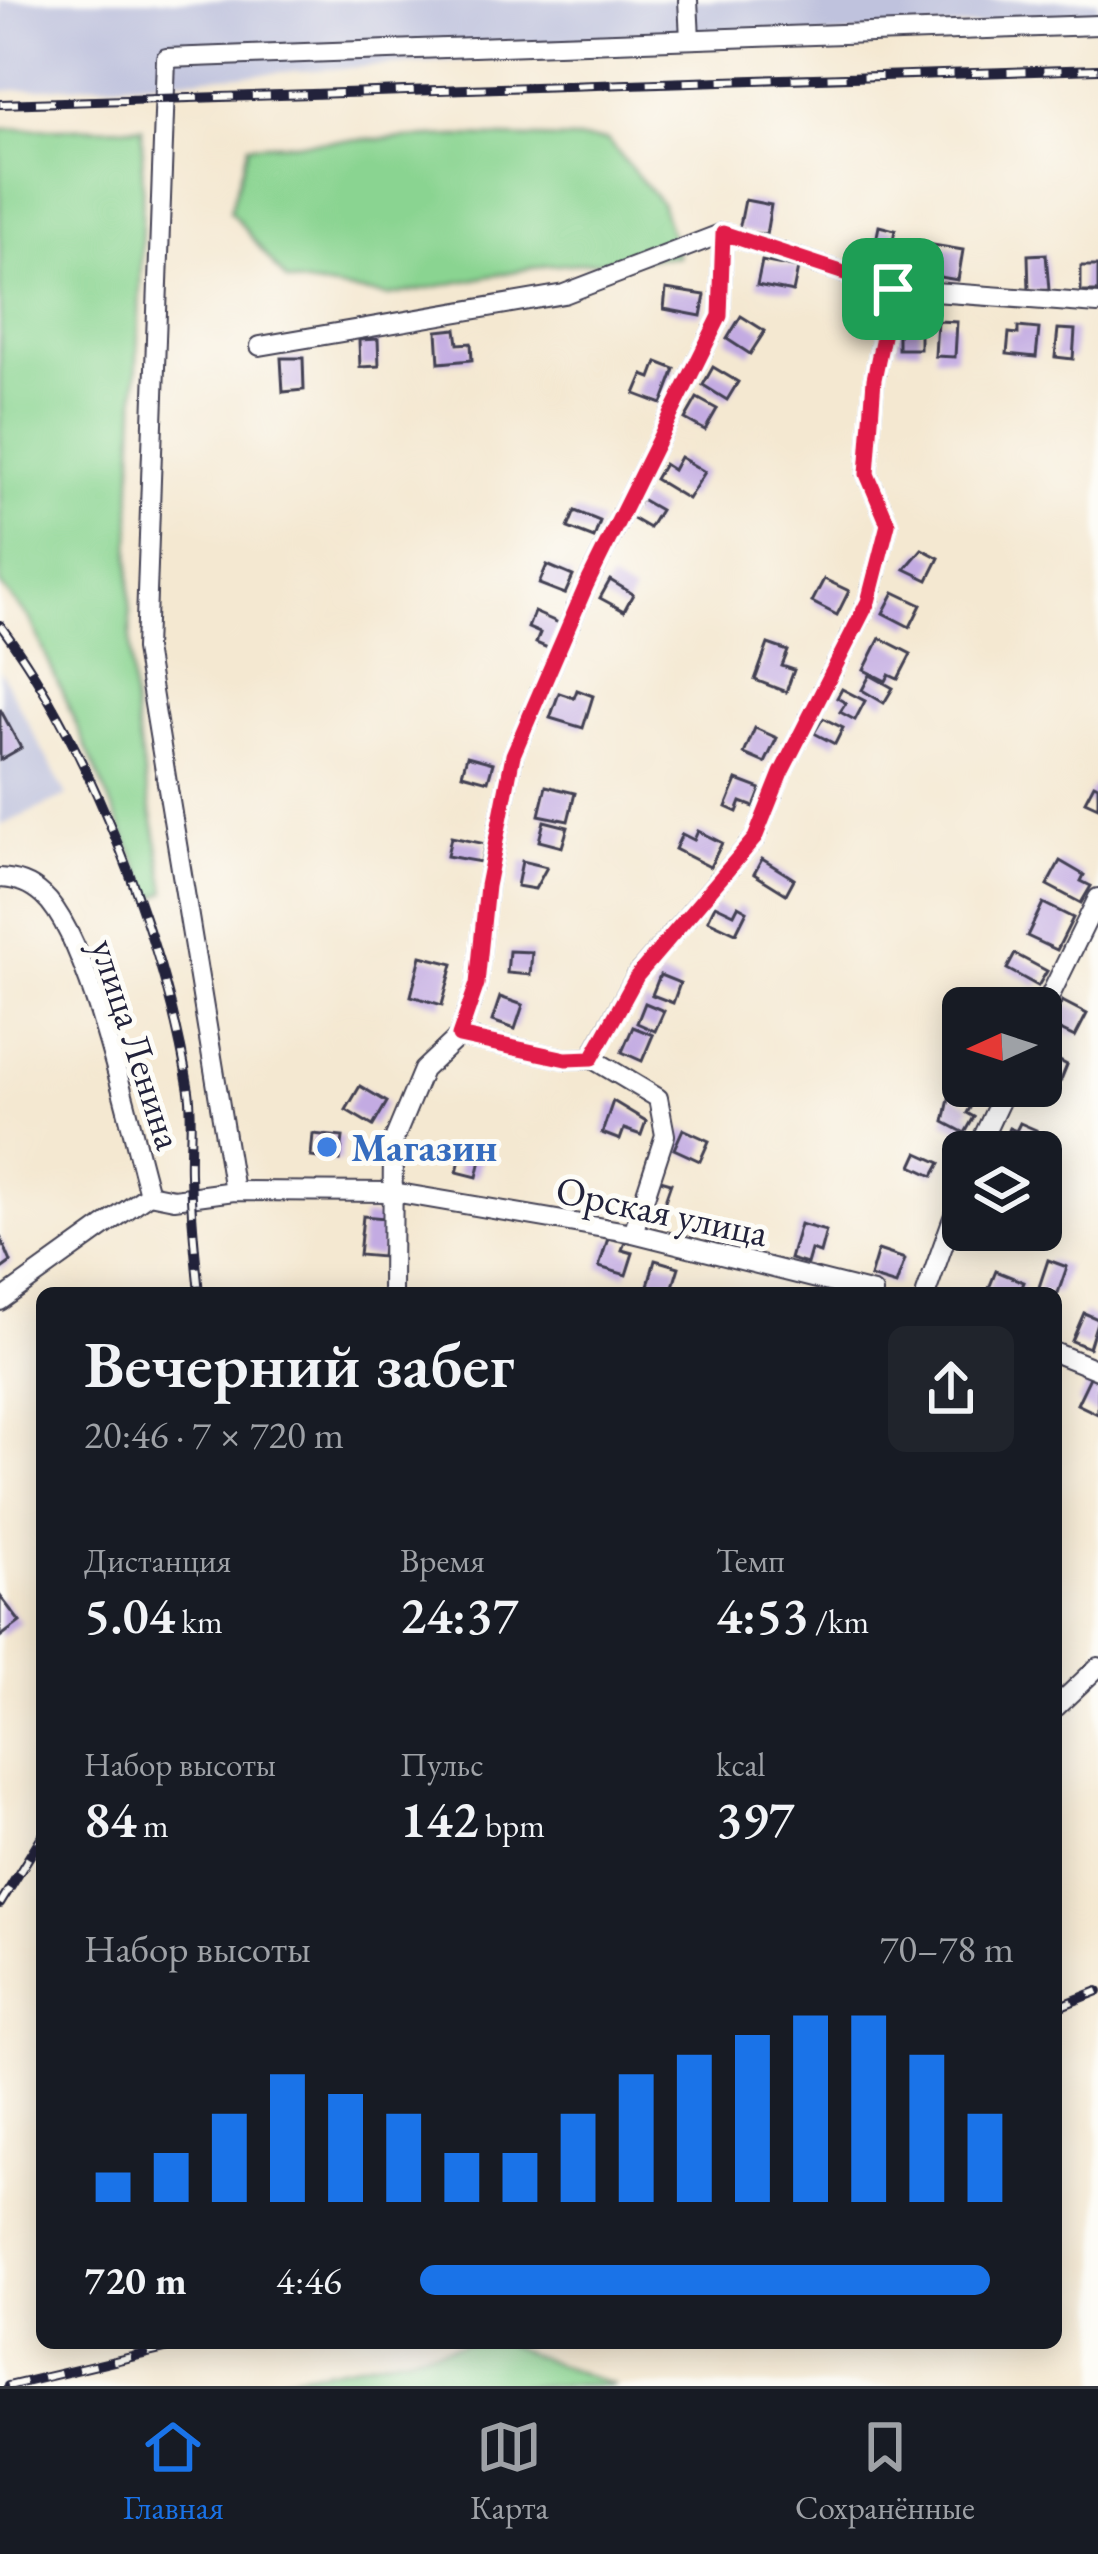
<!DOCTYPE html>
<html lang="ru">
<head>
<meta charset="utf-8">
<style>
	:root { --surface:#171b24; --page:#20242c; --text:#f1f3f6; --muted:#9ea1a6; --line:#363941; --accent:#1a73e8 }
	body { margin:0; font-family:"EB Garamond",serif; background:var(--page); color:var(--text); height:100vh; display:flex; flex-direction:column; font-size:45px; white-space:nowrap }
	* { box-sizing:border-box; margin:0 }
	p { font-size:39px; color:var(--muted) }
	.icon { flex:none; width:66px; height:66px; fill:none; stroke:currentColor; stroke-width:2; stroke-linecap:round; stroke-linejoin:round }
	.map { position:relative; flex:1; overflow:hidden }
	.drawer { position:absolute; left:36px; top:1287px; width:1026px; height:1062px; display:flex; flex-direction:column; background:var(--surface); border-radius:18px; box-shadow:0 6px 30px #0003 }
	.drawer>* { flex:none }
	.needle { width:78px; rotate:267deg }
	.controls { position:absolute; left:942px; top:987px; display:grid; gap:24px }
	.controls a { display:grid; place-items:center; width:120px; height:120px; border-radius:18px; background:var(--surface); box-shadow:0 6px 30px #0003; font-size:60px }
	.pin { position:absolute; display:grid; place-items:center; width:102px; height:102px; color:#fff; margin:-51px; border-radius:24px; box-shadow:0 6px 18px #0006 }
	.round { display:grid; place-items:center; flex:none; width:126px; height:126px; border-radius:18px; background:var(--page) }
	.summary { display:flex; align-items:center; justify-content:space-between; height:204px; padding:0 48px }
	h1 { font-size:66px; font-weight:600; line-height:90px }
	.metrics { display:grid; grid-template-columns:repeat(3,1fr); gap:18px; height:204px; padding:12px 48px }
	.metrics div { display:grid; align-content:center }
	.metrics b { font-size:51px; font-weight:600 }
	.metrics small { font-size:33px; font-weight:400 }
	.metrics p { font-size:33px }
	.chart { height:336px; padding:24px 48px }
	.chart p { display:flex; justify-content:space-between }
	.chart svg { width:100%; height:216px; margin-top:12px; stroke:var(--accent); stroke-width:6 }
	ul { padding:0 48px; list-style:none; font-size:39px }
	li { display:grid; grid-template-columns:192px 144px 1fr; align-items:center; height:90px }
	li i { height:30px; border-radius:15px; background:var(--accent) }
	.menu { display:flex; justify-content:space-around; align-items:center; height:168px; border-top:3px solid var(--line); background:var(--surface); font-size:33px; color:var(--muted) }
	.menu a { display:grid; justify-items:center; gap:6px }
	.menu .on { color:var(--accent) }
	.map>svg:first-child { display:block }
</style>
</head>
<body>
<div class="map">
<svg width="1098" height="2386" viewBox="0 0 1098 2386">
	<rect width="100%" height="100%" fill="#fdfcf7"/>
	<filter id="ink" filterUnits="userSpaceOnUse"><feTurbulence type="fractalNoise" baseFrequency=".00833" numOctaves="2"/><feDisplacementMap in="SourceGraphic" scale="24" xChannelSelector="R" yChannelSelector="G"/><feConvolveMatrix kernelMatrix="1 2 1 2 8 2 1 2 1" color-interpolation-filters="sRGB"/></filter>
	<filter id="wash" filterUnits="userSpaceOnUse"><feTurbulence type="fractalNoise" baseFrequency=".004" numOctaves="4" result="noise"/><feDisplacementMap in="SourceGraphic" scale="48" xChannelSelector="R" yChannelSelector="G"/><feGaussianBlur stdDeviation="2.7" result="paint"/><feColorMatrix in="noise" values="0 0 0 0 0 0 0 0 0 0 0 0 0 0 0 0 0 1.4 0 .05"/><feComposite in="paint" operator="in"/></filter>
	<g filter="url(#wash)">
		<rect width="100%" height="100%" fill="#f4e8d1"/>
		<g fill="#bfc2dd">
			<polygon points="0,0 1098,0 1098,18 0,91"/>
			<polygon points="0,670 67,796 0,826"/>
		</g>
		<g fill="#8ad491" stroke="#567b66" stroke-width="3">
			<path d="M142,127C146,312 123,498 132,684C136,752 156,824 166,892L152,898L30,619L0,585V129Z"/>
			<polygon points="457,136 607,140 661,203 678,256 542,266 388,296 287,281 230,211 249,145"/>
			<polygon points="469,2343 502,2343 614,2386 240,2386"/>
		</g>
		<g id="blocks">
			<g fill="#c3abe2">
				<polygon points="745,200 771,205 766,235 739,230"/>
				<polygon points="879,226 895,230 887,270 861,265 865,244 875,246"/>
				<polygon points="933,245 963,250 958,280 928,275"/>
				<polygon points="1046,254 1049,290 1029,291 1028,255"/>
				<polygon points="762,261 798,268 793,292 757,285"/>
				<rect x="1081" y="266" width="17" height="26"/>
				<polygon points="666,289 705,295 701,316 664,309"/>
				<polygon points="741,316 765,331 750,354 727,339"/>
				<rect x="898" y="320" width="22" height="29"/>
				<polygon points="937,321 957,322 955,357 935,356"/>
				<polygon points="1018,327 1039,329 1036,357 1007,354 1009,333 1018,334"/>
				<polygon points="456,329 458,344 471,343 472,360 439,363 437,331"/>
				<polygon points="1058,329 1075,330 1073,359 1055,357"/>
				<polygon points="378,339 379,366 360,367 359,340"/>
				<polygon points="281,358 303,358 304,390 283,392"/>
				<polygon points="657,362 675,369 662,404 635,394 643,375 651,378"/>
				<polygon points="713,367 738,382 727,400 703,385"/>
				<polygon points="697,398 717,409 705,430 685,419"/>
				<polygon points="680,457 705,472 688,499 655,479 664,464 673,470"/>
				<polygon points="641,499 660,510 649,528 630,517"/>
				<polygon points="575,511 600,521 594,538 568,528"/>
				<polygon points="922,549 939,558 928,580 905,569"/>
				<polygon points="547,565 573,576 565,594 539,584"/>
				<polygon points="824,579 849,591 837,615 812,602"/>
				<polygon points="610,580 633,594 624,611 600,598"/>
				<polygon points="894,592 921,605 910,627 883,613"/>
				<polygon points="534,612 561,624 550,649 536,643 540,633 528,628"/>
				<polygon points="880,638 911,654 898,679 889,675 886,681 864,670"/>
				<polygon points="768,644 788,651 782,666 794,670 786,692 755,680"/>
				<polygon points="870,675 893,688 884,703 862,690"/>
				<polygon points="842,689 865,701 855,720 840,712 846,703 837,698"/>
				<polygon points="577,690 593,696 583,728 550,718 559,693 574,698"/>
				<polygon points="0,709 21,748 0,760"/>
				<polygon points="823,718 843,728 835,744 814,733"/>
				<polygon points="755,728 777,738 765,763 744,754"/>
				<polygon points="467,756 493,763 488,781 462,774"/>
				<polygon points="737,780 761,789 754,807 741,802 737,812 726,807"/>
				<polygon points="1094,784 1098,786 1098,807 1085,801"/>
				<polygon points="546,786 575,793 568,821 539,815"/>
				<polygon points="544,821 568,827 562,847 539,841"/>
				<polygon points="698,831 722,843 710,867 675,849 682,834 694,840"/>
				<polygon points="451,837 485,844 481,862 447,856"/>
				<polygon points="762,859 794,879 786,894 754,874"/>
				<polygon points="522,861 547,867 535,889 517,886"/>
				<polygon points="1060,861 1084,875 1081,881 1091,886 1081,903 1047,885"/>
				<polygon points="1043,903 1073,918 1057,950 1027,936"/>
				<polygon points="715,905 734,914 738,906 747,911 736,933 708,920"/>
				<polygon points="509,951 532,952 530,975 507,973"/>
				<polygon points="1015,954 1047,971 1038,986 1007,969"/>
				<polygon points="421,956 453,964 442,1005 411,996"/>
				<polygon points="660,975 680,983 673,1003 652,995"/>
				<polygon points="500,997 523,1005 515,1029 492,1021"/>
				<polygon points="1062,1001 1087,1014 1075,1037 1050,1025"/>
				<polygon points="645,1003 664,1011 655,1031 637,1023"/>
				<polygon points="633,1027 653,1035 642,1061 622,1052"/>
				<polygon points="1058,1060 1067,1065 1054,1097 1029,1086 1041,1086 1041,1074 1050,1078"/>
				<polygon points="360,1086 387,1102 373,1126 346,1110"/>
				<polygon points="950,1094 971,1106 967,1113 974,1117 965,1133 944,1122"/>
				<polygon points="613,1101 646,1121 641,1135 624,1129 620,1140 602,1133"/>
				<polygon points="1020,1123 1036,1130 1027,1152 1001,1146 1009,1128 1016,1131"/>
				<polygon points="683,1129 709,1141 700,1161 674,1149"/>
				<polygon points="313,1134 343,1137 340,1161 311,1157"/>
				<polygon points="464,1143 484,1147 477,1177 457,1172"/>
				<polygon points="918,1153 940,1163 933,1176 912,1166"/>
				<polygon points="657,1179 671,1183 662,1209 648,1204"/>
				<polygon points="363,1216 386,1218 382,1257 359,1255"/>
				<polygon points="800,1224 826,1231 820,1253 811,1250 807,1264 790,1259"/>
				<polygon points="0,1236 11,1262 0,1270"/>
				<polygon points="608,1238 625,1242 622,1250 633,1253 626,1275 599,1267"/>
				<polygon points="878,1250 905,1259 896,1285 870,1277"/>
				<polygon points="655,1260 679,1267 671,1293 646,1293"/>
				<polygon points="1048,1260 1067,1267 1058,1293 1037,1293"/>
				<polygon points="996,1271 1024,1282 1020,1293 987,1293"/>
				<polygon points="1084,1313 1098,1319 1089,1348 1072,1341"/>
				<polygon points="1090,1377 1098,1381 1098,1414 1077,1404"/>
				<polygon points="0,1596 20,1622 0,1637"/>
			</g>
		</g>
	</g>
	<g filter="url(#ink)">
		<use href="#blocks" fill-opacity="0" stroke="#424052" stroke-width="3"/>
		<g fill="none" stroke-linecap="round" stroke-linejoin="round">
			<defs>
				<g id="minor">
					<polyline points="688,0 690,39"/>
					<polyline points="723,233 893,289 1098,304"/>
					<polyline points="260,346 564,294 723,233"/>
					<path d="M0,878C17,879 30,883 43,895C90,937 130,1127 149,1194"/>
					<polyline points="1041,1014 1098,898"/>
					<polyline points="459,1036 566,1059 591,1058"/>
					<polyline points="976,1152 1007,1086"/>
					<polyline points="234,1191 145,649 166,58 1098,25"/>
					<polyline points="149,1194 174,1199 234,1191 393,1192 633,1233 873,1293"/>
					<polyline points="633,1233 665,1135 658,1098 591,1058 637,975 755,838 781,773 868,602 888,524 867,474 874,379 893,289"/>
					<polyline points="392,1293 393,1142 423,1070 459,1036 477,984 487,886 513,755 586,586 720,316 723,233"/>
					<polyline points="926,1293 963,1190"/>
					<polyline points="0,1301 149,1194"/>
					<polyline points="1056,1353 1098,1370"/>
					<polyline points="1056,1707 1098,1667"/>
				</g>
			</defs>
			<use href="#minor" stroke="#424052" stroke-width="22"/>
			<use href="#minor" stroke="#fff" stroke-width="18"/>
			<defs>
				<g id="rail">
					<polyline points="0,104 1098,69"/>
					<path d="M0,625C90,745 165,943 189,1091C193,1118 189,1147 190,1174C191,1213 195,1253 199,1293"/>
					<polyline points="0,1904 42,1836"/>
					<polyline points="1056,2008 1098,1991"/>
					<polyline points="8,2386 191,2343"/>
				</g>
			</defs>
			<use href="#rail" stroke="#22223b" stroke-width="10"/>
			<use href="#rail" stroke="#fdfcf7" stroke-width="6" stroke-dasharray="18" stroke-linecap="butt"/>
		</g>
	</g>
	<g fill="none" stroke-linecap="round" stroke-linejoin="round" filter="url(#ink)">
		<defs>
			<polygon id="route" points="723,233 893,289 874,379 867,474 888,524 868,602 781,773 755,838 637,976 592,1058 566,1059 459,1036 477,984 487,886 513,755 586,586 720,316"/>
		</defs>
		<use href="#route" stroke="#fff" stroke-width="24"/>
		<use href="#route" stroke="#e11d48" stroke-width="15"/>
	</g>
	<circle fill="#3f7fe0" stroke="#fdfcf7" stroke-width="4.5" cx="327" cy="1147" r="12"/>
	<g text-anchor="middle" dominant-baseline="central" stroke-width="10" stroke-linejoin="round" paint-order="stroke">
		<g font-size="39" fill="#22223b" stroke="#fdfcf7">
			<text transform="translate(137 1044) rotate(72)">улица Ленина</text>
			<text transform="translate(662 1211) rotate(12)">Орская улица</text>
		</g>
		<g font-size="39" font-weight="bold" fill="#366cbe" stroke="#fdfcf7" text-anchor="start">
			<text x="351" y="1147">Магазин</text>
		</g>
	</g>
</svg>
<div class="controls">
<a><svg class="needle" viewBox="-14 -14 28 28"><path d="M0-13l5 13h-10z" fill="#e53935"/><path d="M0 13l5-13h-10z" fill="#9ea1a6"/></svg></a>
<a><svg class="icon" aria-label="layers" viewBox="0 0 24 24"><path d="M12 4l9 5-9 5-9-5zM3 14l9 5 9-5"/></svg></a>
</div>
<div class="pin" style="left:893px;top:289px;background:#1e9e55"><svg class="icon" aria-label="arrive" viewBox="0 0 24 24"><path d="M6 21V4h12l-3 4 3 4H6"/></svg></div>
<section class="drawer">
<div class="summary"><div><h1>Вечерний забег</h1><p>20:46 · 7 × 720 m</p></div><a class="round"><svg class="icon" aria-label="share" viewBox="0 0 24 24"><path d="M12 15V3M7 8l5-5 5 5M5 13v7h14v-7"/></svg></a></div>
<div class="metrics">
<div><p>Дистанция</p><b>5.04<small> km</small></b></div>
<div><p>Время</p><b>24:37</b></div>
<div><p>Темп</p><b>4:53<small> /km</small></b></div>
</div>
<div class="metrics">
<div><p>Набор высоты</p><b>84<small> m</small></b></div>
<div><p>Пульс</p><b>142<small> bpm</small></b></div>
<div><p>kcal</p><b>397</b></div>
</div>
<div class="chart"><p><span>Набор высоты</span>70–78 m</p>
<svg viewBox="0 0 160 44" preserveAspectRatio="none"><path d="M5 44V38M15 44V34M25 44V26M35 44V18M45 44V22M55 44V26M65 44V34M75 44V34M85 44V26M95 44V18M105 44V14M115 44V10M125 44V6M135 44V6M145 44V14M155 44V26"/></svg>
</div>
<ul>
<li><b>720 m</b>4:46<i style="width:96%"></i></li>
</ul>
</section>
</div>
<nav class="menu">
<a class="on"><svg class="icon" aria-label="home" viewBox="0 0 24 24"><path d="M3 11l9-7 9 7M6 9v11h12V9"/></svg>Главная</a>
<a><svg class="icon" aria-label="map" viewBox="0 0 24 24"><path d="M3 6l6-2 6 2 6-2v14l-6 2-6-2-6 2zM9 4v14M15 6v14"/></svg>Карта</a>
<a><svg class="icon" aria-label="saved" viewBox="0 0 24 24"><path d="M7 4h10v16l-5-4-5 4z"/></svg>Сохранённые</a>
</nav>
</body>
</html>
